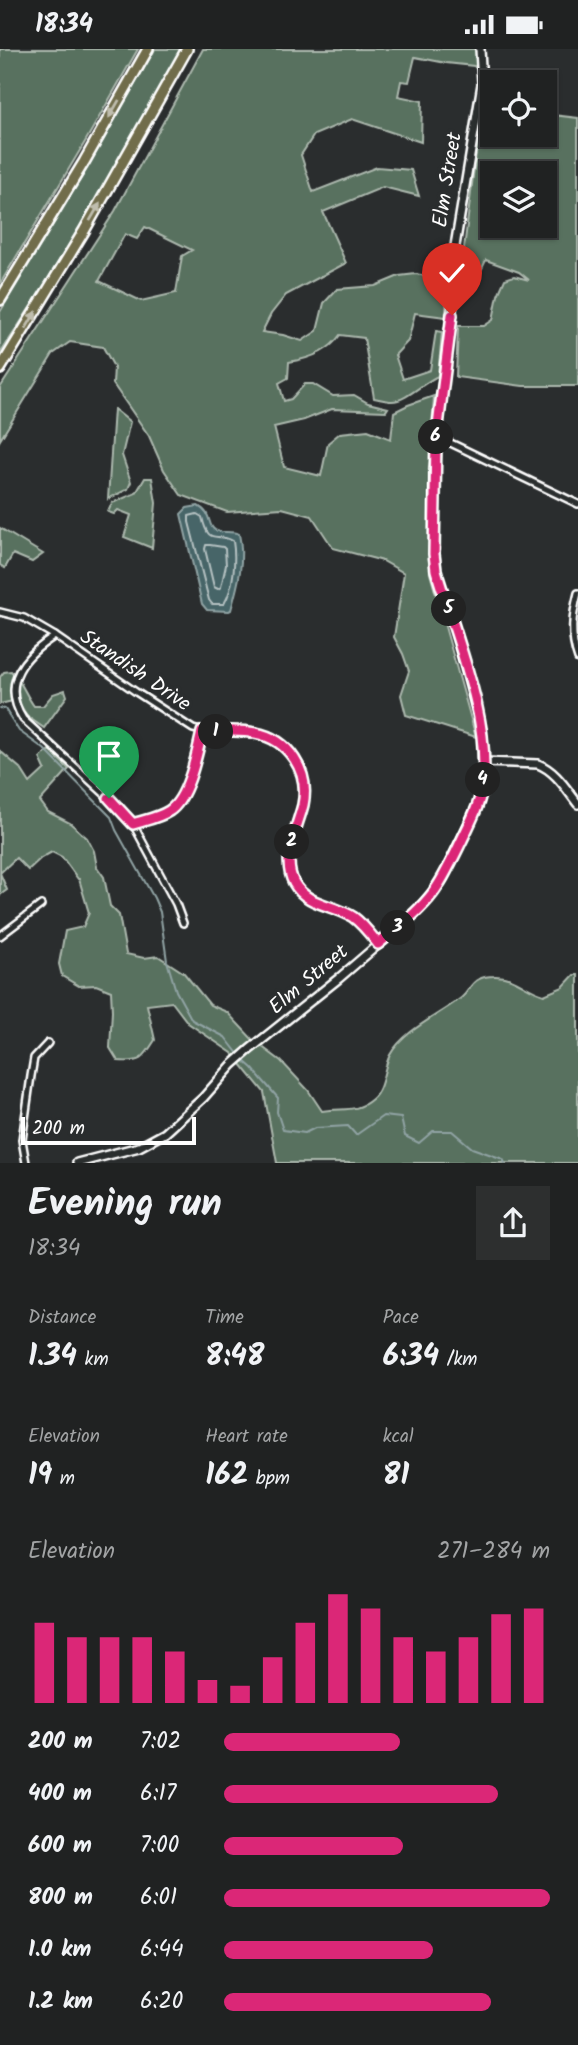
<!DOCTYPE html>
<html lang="en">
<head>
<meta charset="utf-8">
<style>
	:root { --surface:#202222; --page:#2d2f2f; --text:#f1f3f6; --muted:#a2a4a5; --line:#3d3f40; --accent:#db2777 }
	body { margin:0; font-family:Kalam,sans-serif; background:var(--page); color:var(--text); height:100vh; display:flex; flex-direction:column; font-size:26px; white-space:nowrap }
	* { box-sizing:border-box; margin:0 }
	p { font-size:23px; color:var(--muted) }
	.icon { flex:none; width:38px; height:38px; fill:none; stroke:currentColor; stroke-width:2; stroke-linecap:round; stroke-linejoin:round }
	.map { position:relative; height:1114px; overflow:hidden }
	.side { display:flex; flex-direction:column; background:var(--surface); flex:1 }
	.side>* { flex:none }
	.buttons { position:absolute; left:480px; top:21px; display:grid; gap:14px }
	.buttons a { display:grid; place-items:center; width:77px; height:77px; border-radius:0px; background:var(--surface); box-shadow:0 2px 5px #0004,0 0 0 2px var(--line); font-size:35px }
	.scale { position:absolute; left:21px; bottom:18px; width:175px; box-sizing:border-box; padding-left:7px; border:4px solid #fff; border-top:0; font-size:19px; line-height:24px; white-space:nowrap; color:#fff; -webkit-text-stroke:5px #2a2d2e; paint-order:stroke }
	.pin { position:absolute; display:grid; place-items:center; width:60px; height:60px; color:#fff; margin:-72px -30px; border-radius:50% 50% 50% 0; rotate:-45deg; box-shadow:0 0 7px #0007 }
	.pin .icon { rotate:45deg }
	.km { position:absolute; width:35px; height:35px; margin:-18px; border-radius:50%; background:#222; color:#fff; font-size:19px; line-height:35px; text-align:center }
	.round { display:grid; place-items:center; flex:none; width:74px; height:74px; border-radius:0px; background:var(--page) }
	.summary { display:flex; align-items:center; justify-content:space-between; height:119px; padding:0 28px }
	h1 { font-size:38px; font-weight:800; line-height:52px }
	.metrics { display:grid; grid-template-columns:repeat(3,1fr); gap:10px; height:119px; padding:7px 28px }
	.metrics div { display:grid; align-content:center }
	.metrics b { font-size:30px; font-weight:800 }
	.metrics small { font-size:19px; font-weight:400 }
	.metrics p { font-size:19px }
	.chart { height:196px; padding:14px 28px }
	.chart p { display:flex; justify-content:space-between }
	.chart svg { width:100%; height:126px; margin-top:7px; stroke:var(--accent); stroke-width:6 }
	ul { padding:0 28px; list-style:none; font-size:23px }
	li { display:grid; grid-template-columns:112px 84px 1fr; align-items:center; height:52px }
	li i { height:18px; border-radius:9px; background:var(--accent) }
	.status { display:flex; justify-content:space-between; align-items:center; height:49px; padding:0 35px; background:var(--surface); direction:ltr }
	.status svg { height:19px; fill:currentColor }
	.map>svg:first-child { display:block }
</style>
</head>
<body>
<div class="status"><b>18:34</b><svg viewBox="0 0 49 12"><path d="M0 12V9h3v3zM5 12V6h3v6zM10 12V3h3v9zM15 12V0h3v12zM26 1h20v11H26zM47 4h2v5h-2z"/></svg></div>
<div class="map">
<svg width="578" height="1114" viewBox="0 0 578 1114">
	<rect width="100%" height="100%" fill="#2a2d2e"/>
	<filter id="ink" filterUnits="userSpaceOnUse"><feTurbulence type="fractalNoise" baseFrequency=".0143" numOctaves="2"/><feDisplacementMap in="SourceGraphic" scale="14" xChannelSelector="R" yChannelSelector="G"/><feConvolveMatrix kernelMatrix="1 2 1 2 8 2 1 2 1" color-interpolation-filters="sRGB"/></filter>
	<g filter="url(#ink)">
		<g fill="#58715e" stroke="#acb8ae" stroke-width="2" fill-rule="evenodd">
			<polygon points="0,0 138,0 85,93 0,235"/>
			<path d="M155,0H182C125,104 65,206 0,305V263L88,118Z"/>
			<path d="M203,0H477L480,24L474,17L446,14L415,8L409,33L401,32L398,47L422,52L421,93L352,70L314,86L301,106L313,143L377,118L411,121L419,147L383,138L323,163L346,214L286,246L271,265L262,283L283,286L302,292L317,282L324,254L337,240L375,237L399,227L416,225L447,231L446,268L415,264L408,292L395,306L403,330L430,321L436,282L442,283L438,327C424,333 406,352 392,352C386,352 380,350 374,349L364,289L340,286C329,303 308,310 289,313L288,329L279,334L284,352L291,350L305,335H313L333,347L354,346L368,354L388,359L386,362L332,360L304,371L274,378L284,418L321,427L328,394L340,384L368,381L391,390L394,363L408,356L434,347L430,411V524L476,688L406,666L401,646L409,622L403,605L394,588L404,524L383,512L333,499L312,467L282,459L227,463L181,446L164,421L149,387L113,335L114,318L103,298L70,293L53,305L0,391V339L115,162ZM145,178L192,201L182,207L176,244L141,252L99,232L125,185L137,190Z"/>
			<path d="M544,65L578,69V337H523L456,328L458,277H484L493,271L498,246L505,230L514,227L529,231L519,223L486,211L479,226L461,224L480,71L492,73V86H544ZM492,124H544V177H492Z"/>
			<polygon points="114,360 130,373 122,406 131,433 128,440 108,450"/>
			<polygon points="145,429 152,429 156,454 152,499 124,488 131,466 118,461 114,465 108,463 112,454 136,444"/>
			<polygon points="0,479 43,505 32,513 13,505 5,519 0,516"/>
			<path d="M11,622C22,632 25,645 34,657H43L53,645L65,641L67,647L44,679L28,668L17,651L0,655V628L4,623Z"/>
			<path d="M49,701L69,720L40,752L48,763L70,774L87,789L94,802L97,818L104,828L110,857L119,866L126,905L144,909L158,907L184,924L210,956L227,963L253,991L281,1012L308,1041L322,1062C343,1058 355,1065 372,1050C384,1040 383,1019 390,1006C404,981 439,966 461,949C468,944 470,934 479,930C483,928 490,927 494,927C514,926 526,941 544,946L563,938L574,926H578V1114H277L264,1043L232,1004L188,974L172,953L147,956L155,991C143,1010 141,1014 118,1012L110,999L112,962L111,942L96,936L79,937L62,927L59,915L65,882L83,878L89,864L79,830H78L62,808L52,803L41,809L28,821L16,809L0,824L7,841L0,846V702L21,720L30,734L45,720L40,709Z"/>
		</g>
		<path fill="#466567" stroke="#90a3a4" stroke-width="2" d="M198,457C213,465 207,477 215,481C222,485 231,481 239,485C245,511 238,536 231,561L229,562L207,561L202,555L181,465L187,459Z"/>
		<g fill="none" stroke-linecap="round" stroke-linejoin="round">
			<g stroke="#b5c1c2" stroke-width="2">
				<path d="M197,465L202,468C209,498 215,482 233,492C236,511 234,538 224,555H212L209,551L189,473V467Z"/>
				<polygon points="210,496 223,498 225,500 226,516 221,538 218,540 214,538 205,500 206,496"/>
			</g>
			<g stroke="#90a3a4" stroke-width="2">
				<polyline points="0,659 5,660 19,682 44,700 111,768 116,781 154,849 160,863 167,912 176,942 192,971 225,988 239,1006"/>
				<polyline points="244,1012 252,1019 278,1049 277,1063 283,1081 305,1084 315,1079 348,1077 356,1086 383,1067 401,1069 405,1087 419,1094 433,1082 452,1082 472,1099 503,1110 505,1114"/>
			</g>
			<defs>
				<g id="street">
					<polyline points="436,387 578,455"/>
					<path d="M578,544C572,567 570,588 578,610"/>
					<polyline points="0,563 24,569 55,587"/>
					<path d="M133,775C144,771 159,769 169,762C188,750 197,705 202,683"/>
					<path d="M183,874L176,855L133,775L109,749L23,670C0,633 25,606 55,587L136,643L193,680C217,688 243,677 267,687C277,691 285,698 292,706C327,748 272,793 295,834C307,857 333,856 353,868C364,875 371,886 378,896"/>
					<polyline points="0,887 41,856"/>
					<polyline points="26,1114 22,1091 31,1027 34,1009 48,994"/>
				</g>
				<g id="secondary">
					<path d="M484,713L538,715C556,722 566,740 578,755"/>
					<polyline points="77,1114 139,1098 165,1084 203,1049 232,1016 249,1001 338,930 416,863 431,846 443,829 479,753 483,726 482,682 454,576 436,521 434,505 434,423 439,366 454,246 453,209 482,35 480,0"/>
				</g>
				<g id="highway">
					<polyline points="0,251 84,113 148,0"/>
					<polyline points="0,320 84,182 187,0"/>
				</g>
			</defs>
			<use href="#street" stroke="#fff" stroke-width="10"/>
			<use href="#secondary" stroke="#fff" stroke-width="12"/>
			<use href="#highway" stroke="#fff" stroke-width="14"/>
			<use href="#street" stroke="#2a2d2e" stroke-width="5"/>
			<use href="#secondary" stroke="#2a2d2e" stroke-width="7"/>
			<use href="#highway" stroke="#716d4b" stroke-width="9"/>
		</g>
		<defs><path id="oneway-solid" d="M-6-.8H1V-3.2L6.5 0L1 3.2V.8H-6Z" transform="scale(1.75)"/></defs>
		<g fill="#bfbdae">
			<use href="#oneway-solid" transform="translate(114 60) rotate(120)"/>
			<use href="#oneway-solid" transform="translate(95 163) rotate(-60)"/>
			<use href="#oneway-solid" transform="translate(31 271) rotate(-59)"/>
		</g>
	</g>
	<g fill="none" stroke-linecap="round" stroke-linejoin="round" filter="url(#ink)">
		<defs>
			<path id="route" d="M109,749L133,775C145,771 158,769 169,762C188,750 197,705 202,683C220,683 238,680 255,684C289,690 310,723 303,756C297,780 281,809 294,834C307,857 333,855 353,868C363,875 371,886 378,895C397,879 418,864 433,844C444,829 452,811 461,793C469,776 479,758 482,739C493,674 454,584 436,521L434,505L436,393L452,266"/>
		</defs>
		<use href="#route" stroke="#fff" stroke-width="14"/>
		<use href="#route" stroke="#db2777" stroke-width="9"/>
	</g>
	<g text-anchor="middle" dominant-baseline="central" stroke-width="7" stroke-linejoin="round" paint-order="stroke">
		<g font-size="21" fill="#fff" stroke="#2a2d2e">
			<text transform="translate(448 131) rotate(-81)">Elm Street</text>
			<text transform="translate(135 622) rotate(34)">Standish Drive</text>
			<text transform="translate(309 931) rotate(-40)">Elm Street</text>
		</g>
	</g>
</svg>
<div class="buttons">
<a><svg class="icon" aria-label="locate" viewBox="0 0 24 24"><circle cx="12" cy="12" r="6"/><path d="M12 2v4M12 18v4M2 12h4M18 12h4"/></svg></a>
<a><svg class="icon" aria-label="layers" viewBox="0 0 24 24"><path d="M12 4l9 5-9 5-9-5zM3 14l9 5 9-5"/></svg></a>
</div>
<div class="scale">200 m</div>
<div class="pin" style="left:109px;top:749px;background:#1e9e55"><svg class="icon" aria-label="arrive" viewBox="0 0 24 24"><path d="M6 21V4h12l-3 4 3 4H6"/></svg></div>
<div class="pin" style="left:452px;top:266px;background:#d93025"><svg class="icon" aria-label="check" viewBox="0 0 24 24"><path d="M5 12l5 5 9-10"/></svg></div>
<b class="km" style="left:216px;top:683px">1</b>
<b class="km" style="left:292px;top:793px">2</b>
<b class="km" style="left:398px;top:879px">3</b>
<b class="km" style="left:483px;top:731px">4</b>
<b class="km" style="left:449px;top:560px">5</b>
<b class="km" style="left:436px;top:388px">6</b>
</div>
<section class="side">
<div class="summary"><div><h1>Evening run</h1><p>18:34</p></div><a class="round"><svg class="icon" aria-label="share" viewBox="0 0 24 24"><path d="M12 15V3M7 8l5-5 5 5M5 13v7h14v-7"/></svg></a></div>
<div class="metrics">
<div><p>Distance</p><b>1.34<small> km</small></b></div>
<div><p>Time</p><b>8:48</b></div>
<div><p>Pace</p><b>6:34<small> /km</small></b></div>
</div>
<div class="metrics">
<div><p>Elevation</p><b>19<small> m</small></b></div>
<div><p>Heart rate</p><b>162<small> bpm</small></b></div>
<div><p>kcal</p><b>81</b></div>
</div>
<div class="chart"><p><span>Elevation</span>271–284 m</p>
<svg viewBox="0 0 160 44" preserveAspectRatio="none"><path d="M5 44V16M15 44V21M25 44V21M35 44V21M45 44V26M55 44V36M65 44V38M75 44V28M85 44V16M95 44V6M105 44V11M115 44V21M125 44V26M135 44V21M145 44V13M155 44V11"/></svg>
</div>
<ul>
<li><b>200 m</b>7:02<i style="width:54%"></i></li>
<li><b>400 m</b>6:17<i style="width:84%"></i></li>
<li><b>600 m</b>7:00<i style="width:55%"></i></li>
<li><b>800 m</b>6:01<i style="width:100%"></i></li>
<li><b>1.0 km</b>6:44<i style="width:64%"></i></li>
<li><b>1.2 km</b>6:20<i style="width:82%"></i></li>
</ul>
</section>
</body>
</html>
